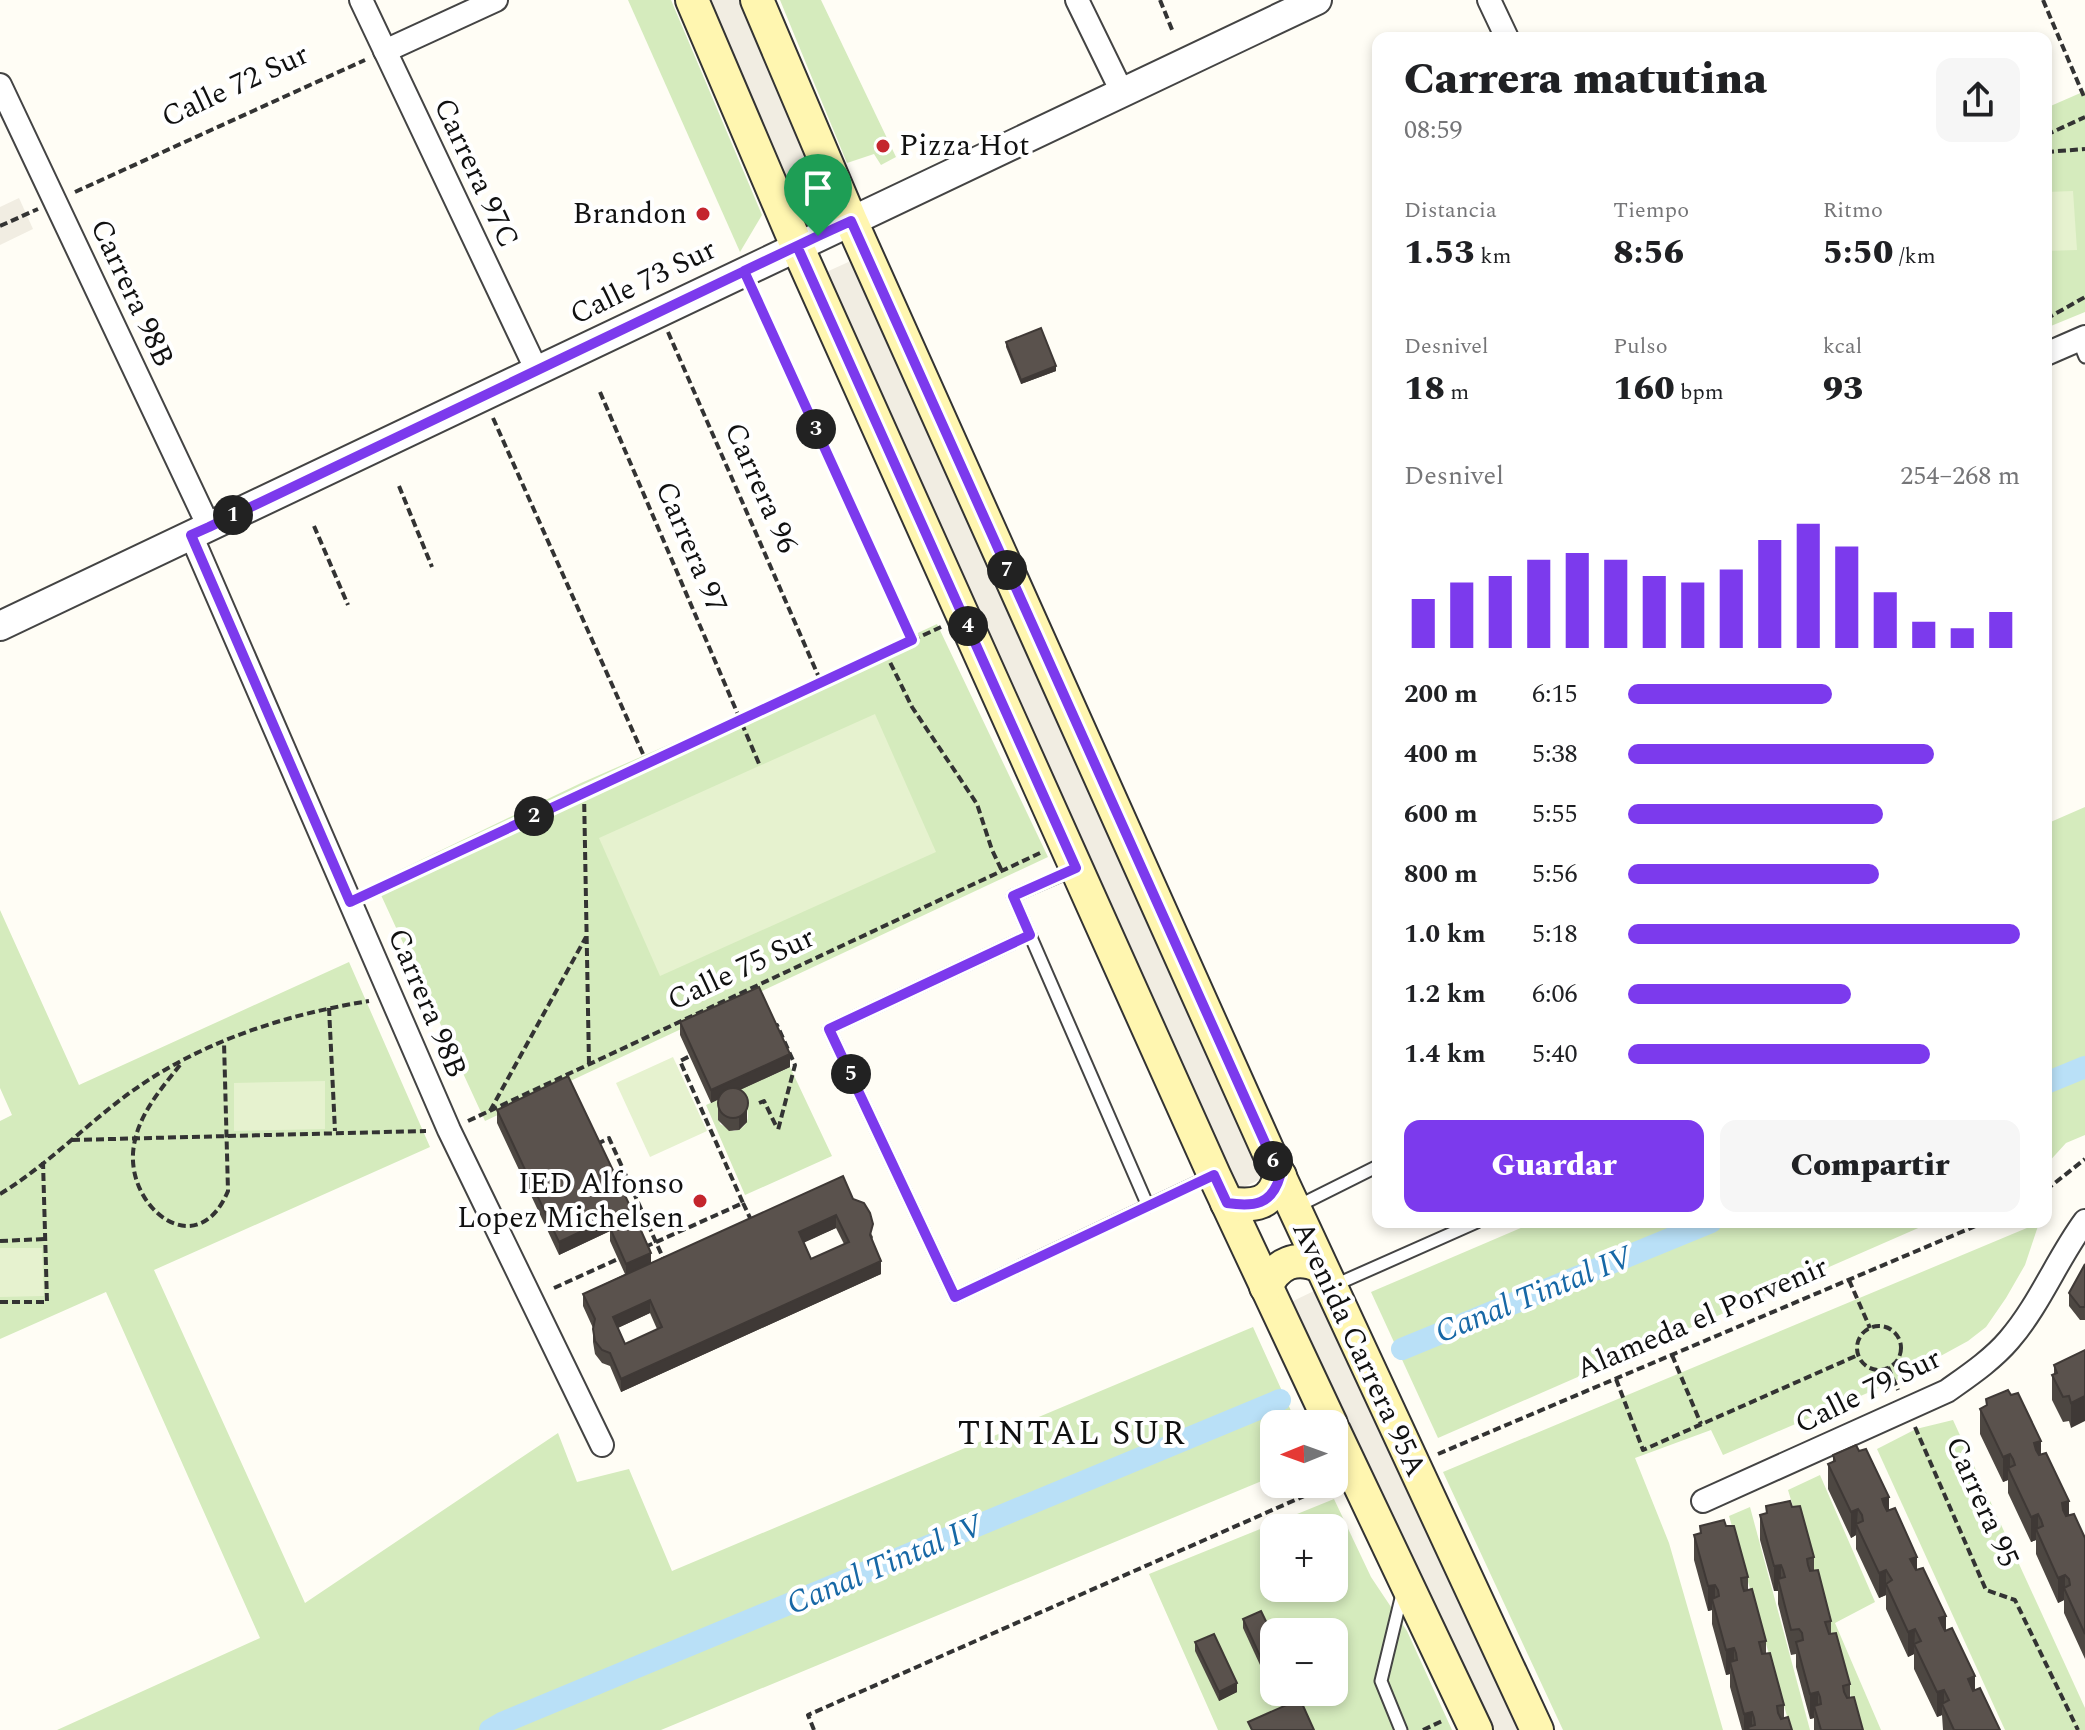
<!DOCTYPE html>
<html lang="es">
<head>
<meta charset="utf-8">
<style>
	:root { --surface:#fff; --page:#f6f6f6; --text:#202124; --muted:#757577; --accent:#7c3aed }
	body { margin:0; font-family:Spectral,serif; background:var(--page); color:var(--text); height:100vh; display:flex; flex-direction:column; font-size:30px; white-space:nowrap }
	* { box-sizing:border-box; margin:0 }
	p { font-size:26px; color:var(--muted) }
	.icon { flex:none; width:44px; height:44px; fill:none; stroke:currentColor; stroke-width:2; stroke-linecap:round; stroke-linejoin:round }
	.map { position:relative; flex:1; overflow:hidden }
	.details { position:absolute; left:1372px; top:32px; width:680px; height:1196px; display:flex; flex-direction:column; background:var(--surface); border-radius:16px; box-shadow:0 4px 12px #0003 }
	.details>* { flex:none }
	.needle { width:52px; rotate:269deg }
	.controls { position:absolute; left:1260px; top:1410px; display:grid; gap:16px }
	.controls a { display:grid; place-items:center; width:88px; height:88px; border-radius:16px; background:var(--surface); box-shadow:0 4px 12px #0003; font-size:40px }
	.pin { position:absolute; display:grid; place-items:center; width:68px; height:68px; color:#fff; margin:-82px -34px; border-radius:50% 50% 50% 0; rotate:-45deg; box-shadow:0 0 8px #0007 }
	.pin .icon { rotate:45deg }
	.km { position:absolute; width:40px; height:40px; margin:-20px; border-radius:50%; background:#222; color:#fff; font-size:22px; line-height:40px; text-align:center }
	.round { display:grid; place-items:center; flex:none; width:84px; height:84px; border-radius:16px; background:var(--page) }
	.summary { display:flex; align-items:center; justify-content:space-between; height:136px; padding:0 32px }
	h1 { font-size:44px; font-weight:800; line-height:60px }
	.stats { display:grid; grid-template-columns:repeat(3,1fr); gap:12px; height:136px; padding:8px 32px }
	.stats div { display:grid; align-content:center }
	.stats b { font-size:34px; font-weight:800 }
	.stats small { font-size:22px; font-weight:400 }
	.stats p { font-size:22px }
	.chart { height:224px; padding:16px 32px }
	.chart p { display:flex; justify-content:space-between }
	.chart svg { width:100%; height:144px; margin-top:8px; stroke:var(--accent); stroke-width:6 }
	.button { display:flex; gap:16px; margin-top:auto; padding:16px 32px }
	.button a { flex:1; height:92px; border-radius:16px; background:var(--accent); color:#fff; font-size:32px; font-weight:800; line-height:92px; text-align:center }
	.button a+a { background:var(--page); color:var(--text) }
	ul { padding:0 32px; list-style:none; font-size:26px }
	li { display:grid; grid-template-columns:128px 96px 1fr; align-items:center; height:60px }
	li i { height:20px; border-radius:10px; background:var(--accent) }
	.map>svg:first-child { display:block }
</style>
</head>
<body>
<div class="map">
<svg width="2085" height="1730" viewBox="0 0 2085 1730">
	<rect width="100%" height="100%" fill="#fffdf5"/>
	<g fill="#d5ebbd" fill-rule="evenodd">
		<polygon points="628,0 671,0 762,215 740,252"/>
		<polygon points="780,0 821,0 896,157 881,165 874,154 847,163"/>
		<polygon points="2085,91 2085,312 2046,328 2046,108"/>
		<polygon points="937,624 1048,857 485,1121 375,882 581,783 819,679"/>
		<polygon points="2085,807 2085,1135 2066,1143 2046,1165 2046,824"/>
		<polygon points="0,910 79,1085 349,962 430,1147 154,1270 305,1603 558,1433 577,1482 629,1469 672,1571 1253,1327 1297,1424 1274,1424 1274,1476 661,1730 57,1730 260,1638 106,1292 0,1339 0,1121 12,1115 0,1088"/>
		<path d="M790,1067L832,1156L745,1195L706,1105ZM746,1107C751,1119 746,1128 734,1131L720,1124L718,1111Z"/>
		<polygon points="1535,1222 1932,1222 1438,1438 1371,1292"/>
		<polygon points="2039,1223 2025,1265 2006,1298 1986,1327 1968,1341 1893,1382 1723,1455 1711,1430 1635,1458 1669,1543 1723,1730 1563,1730 1443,1472"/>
		<polygon points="1953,1420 2085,1708 2085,1730 2005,1730 1877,1449 1916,1429"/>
		<polygon points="1820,1475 1875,1602 1835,1623 1881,1730 1861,1730 1788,1490"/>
		<path d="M1334,1499L1371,1577L1407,1631L1452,1730H1218L1149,1574ZM1274,1528H1334V1588H1274ZM1274,1632H1334V1692H1274Z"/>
		<polygon points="1750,1507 1810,1730 1791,1730 1729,1516"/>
	</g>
	<g fill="#e6f2cf">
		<polygon points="2073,191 2077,250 2046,251 2046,192"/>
		<polygon points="875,714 936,852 660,976 599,838"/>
		<polygon points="673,1057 707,1131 650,1157 616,1083"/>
		<polygon points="325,1081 325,1129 234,1131 234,1083"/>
		<polygon points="0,1248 42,1248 44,1296 0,1297"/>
	</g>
	<g fill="#f1ede2">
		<polygon points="702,0 749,0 833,196 794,213"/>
		<polygon points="19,198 33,229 0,245 0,207"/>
		<polygon points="855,259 1270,1175 1237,1190 822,274"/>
		<polygon points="1318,1289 1526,1730 1488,1730 1287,1304"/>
	</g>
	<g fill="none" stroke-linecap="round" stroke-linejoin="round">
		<g stroke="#b9e0f7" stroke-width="22">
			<polyline points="2046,1083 2085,1067"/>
			<polyline points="1402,1349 1711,1222"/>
			<polyline points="490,1730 502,1723 1280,1400"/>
		</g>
		<defs>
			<g id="service">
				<polyline points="2078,340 2085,357"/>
				<polyline points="1073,870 1013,896 1148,1206"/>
				<polyline points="1030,935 829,1029 955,1297 1213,1175"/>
				<polyline points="1298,1206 1378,1166"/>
				<polyline points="1335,1285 1477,1222"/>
				<polyline points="1401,1730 1381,1681 1402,1594"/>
			</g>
			<g id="minor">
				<polyline points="361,0 537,371"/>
				<polyline points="1077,0 1122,92"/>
				<polyline points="1489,0 1507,38"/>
				<polyline points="385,51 496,0"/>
				<polyline points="0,85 209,527"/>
				<polyline points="2046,354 2085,337"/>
				<polyline points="191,535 449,1130 602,1445"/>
				<path d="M1703,1501L1947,1391C1968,1376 1992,1360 2009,1340C2040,1304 2057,1259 2085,1221"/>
			</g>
			<polyline id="tertiary" points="0,626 1317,0"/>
			<g id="secondary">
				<polyline points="692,0 797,246 1214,1175 1331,1424"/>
				<polyline points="757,0 851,221 1272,1160 1537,1730"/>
				<path d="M1227,1203C1254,1207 1272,1205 1280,1176"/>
				<path d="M1266,1287C1277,1263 1296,1255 1320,1266"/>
				<polyline points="1334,1431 1476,1730"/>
			</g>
		</defs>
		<use href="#service" stroke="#444" stroke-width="15"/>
		<use href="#minor" stroke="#444" stroke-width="26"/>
		<use href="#tertiary" stroke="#444" stroke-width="32"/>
		<use href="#secondary" stroke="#333" stroke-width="36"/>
		<g stroke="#333" stroke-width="4" stroke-dasharray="8 4" stroke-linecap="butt">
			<polyline points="1160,0 1173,32"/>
			<polyline points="2043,0 2085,99"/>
			<polyline points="2046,135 2085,117"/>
			<polyline points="2046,152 2085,149"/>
			<polyline points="75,192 365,60"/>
			<polyline points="0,226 38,209"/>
			<polyline points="754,293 912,640"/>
			<polyline points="2046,319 2085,297"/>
			<polyline points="668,332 821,682"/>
			<polyline points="600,392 760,766"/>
			<polyline points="493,418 647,763"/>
			<polyline points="399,486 432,567"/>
			<polyline points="314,526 348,605"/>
			<polyline points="885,652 912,707 977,804 992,850 1002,871"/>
			<polyline points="584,792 589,1065"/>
			<polyline points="368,893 941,627"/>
			<polyline points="329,1008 335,1131"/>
			<polyline points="772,1028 777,1025 795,1065 778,1130"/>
			<path d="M180,1065C161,1089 139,1114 134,1145C123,1206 197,1266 228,1191L224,1042"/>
			<polyline points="759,1103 764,1101 777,1128"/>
			<polyline points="490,1111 586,937"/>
			<polyline points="468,1121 1040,853"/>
			<polyline points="72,1140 426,1131"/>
			<polyline points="597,1144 609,1138 664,1260"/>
			<polyline points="2046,1190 2085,1159"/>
			<path d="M0,1194C51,1163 92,1118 141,1085C209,1039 289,1014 369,1001"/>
			<polyline points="743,1203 752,1222"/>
			<polyline points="0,1241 45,1239"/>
			<polyline points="645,1247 743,1203 680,1061 690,1056"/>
			<polyline points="1849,1280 1870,1328"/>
			<polyline points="554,1288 618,1259"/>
			<polyline points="0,1302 47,1302 43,1162"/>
			<circle cx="1879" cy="1348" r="22"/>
			<polyline points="1672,1355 1701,1424"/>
			<polyline points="1888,1367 1898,1390"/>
			<polyline points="1616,1379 1643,1450 1858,1355"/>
			<polyline points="1915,1427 1986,1590 2015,1600 2078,1730"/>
			<polyline points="1438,1454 1985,1222"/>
			<polyline points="814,1730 808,1715 1329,1485"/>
			<polyline points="1423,1730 1442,1721"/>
		</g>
		<use href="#service" stroke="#fff" stroke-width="11"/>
		<use href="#minor" stroke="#fff" stroke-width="22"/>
		<use href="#tertiary" stroke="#fff" stroke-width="28"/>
		<use href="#secondary" stroke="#fff6b0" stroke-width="32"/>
	</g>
	<g fill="#4d4742" fill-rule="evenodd">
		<polygon points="1006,342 1056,371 1021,384 1006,347"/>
		<polygon points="680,1022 790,1067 740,1090 747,1122 739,1130 729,1131 718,1120 718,1099 711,1103 680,1035"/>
		<path d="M497,1110L631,1219L651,1263L853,1199L873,1237L872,1240L881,1274L621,1392L610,1366L602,1363L595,1354L593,1342V1328L583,1306V1294L625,1274L610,1241V1231L559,1255L497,1123ZM836,1228L844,1244L811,1259L804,1242ZM650,1313L657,1329L625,1344L618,1328Z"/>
		<polygon points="2085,1264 2085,1320 2080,1320 2069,1306 2069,1293"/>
		<polygon points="2085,1350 2071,1428 2069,1421 2063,1422 2052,1400 2052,1375 2054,1374 2054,1365"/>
		<polygon points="1986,1399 2041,1455 2069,1515 2085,1538 2085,1659 2064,1613 2064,1600 2058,1603 2036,1554 2036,1540 2031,1542 2008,1493 2008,1480 2003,1482 1980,1434 1980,1409 1986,1406"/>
		<polygon points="1833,1455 1889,1511 1975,1690 2000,1730 1943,1730 1942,1715 1937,1717 1914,1669 1914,1654 1908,1657 1886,1609 1886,1595 1879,1598 1856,1549 1856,1535 1851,1538 1828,1489 1828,1464 1833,1462"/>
		<polygon points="1766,1506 1814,1557 1814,1570 1831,1621 1831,1634 1850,1684 1850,1698 1863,1730 1814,1730 1814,1718 1810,1719 1796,1667 1796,1654 1791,1655 1778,1604 1778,1591 1774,1591 1760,1540 1760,1515 1766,1513"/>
		<polygon points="1700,1526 1748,1577 1748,1590 1766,1641 1766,1654 1784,1705 1784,1718 1792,1730 1742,1730 1730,1687 1730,1674 1726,1675 1712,1624 1712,1610 1708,1611 1694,1560 1694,1535 1700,1533"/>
		<polygon points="1243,1619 1274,1638 1266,1678 1243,1628"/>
		<polygon points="1195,1642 1237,1692 1219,1701 1195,1651"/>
	</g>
	<g fill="#3f3936">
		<polygon points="1056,366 1056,371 1021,384 1021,380"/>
		<polygon points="790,1054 790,1067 711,1103 711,1090"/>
		<polygon points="747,1109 747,1122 739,1130 739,1117"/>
		<polygon points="631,1208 631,1221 610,1228 610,1231 559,1255 559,1242"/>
		<polygon points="836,1215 836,1228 799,1245 799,1232"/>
		<polygon points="651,1253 651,1266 626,1277 626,1264"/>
		<polygon points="881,1261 881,1274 621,1392 621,1379"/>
		<polygon points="650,1300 650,1313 613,1330 613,1317"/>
		<polygon points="2085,1396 2085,1421 2071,1428 2071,1403"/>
		<polygon points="2041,1441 2041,1466 2034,1443"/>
		<polygon points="2010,1454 2010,1472 2008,1468 2008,1480 2003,1482 2003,1457"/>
		<polygon points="1889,1497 1889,1522 1882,1499"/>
		<polygon points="2069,1501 2069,1526 2062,1528 2062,1503"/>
		<polygon points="1858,1509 1856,1535 1851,1538 1851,1512"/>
		<polygon points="2038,1514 2038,1533 2036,1529 2036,1540 2031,1542 2031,1517"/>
		<polygon points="1917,1557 1917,1582 1910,1559"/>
		<polygon points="1781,1565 1781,1590 1778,1579 1778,1591 1774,1591 1774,1566"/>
		<polygon points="1886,1570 1886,1595 1879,1598 1879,1573"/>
		<polygon points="2065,1575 2065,1592 2064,1588 2064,1600 2058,1603 2058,1578"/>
		<polygon points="1715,1585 1715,1610 1712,1599 1712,1610 1708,1611 1708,1586"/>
		<polygon points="1946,1616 1946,1641 1939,1618"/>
		<polygon points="1915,1629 1914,1654 1908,1657 1908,1632"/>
		<polygon points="1734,1648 1734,1673 1730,1662 1730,1674 1726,1675 1726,1650"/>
		<polygon points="1274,1666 1274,1674 1266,1678 1266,1669"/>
		<polygon points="1975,1676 1975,1702 1968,1679"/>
		<polygon points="1237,1683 1237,1692 1219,1701 1219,1692"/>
		<polygon points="1944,1690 1944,1707 1942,1704 1942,1715 1937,1717 1937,1692"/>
		<polygon points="1818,1692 1818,1717 1814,1706 1814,1718 1810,1719 1810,1694"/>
		<polygon points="1752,1712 1752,1730 1748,1727 1748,1730 1744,1730 1744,1714"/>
	</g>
	<g fill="#5a524d" stroke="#3f3936" stroke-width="2" fill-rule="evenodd">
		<polygon points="1041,328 1056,366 1021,380 1006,342"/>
		<polygon points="759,987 790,1054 711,1090 680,1022"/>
		<polygon points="568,1076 631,1208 559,1242 497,1110"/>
		<circle cx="733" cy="1103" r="15"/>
		<path d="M843,1176L853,1199L864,1203L870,1213L873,1224L870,1235L881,1261L621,1379L610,1353L602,1350L595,1341L593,1329L595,1319L583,1294ZM836,1215L849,1242L811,1259L799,1232ZM650,1300L662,1327L625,1344L613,1317Z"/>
		<polygon points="635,1217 651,1253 626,1264 610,1228"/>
		<polygon points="2085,1264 2085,1307 2080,1307 2069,1293"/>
		<polygon points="2085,1350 2085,1396 2071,1403 2069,1396 2063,1397 2052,1375 2057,1373 2054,1365"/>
		<polygon points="2008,1390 2011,1395 2018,1393 2041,1441 2034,1443 2036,1450 2039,1455 2046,1453 2069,1501 2062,1503 2063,1510 2066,1516 2074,1514 2085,1538 2085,1634 2064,1588 2070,1585 2069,1579 2065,1575 2058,1578 2036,1529 2043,1526 2041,1520 2038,1514 2031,1517 2008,1468 2015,1465 2013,1459 2010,1454 2003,1457 1980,1409 1987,1405 1986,1399"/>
		<polygon points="1856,1445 1859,1451 1866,1449 1889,1497 1882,1499 1884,1505 1887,1511 1895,1508 1917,1557 1910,1559 1916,1570 1923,1568 1946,1616 1939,1618 1942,1625 1945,1631 1952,1628 1975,1676 1968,1679 1973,1691 1980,1688 2000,1730 1954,1730 1942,1704 1949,1700 1944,1690 1937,1692 1914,1644 1921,1641 1915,1629 1908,1632 1886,1584 1892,1580 1886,1570 1879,1573 1856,1524 1863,1521 1862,1515 1858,1509 1851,1512 1828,1464 1835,1461 1833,1455"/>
		<polygon points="1790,1501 1792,1507 1800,1506 1814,1557 1807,1559 1808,1565 1810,1571 1818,1570 1831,1621 1825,1622 1829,1634 1836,1633 1850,1684 1843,1686 1844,1692 1847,1698 1854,1697 1863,1730 1821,1730 1814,1706 1821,1704 1820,1697 1818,1692 1810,1694 1796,1642 1803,1640 1802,1633 1799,1629 1791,1630 1778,1579 1785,1577 1783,1570 1781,1565 1774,1566 1760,1515 1767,1513 1766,1506"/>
		<polygon points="1724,1520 1726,1526 1734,1526 1748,1577 1741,1578 1742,1585 1744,1591 1752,1589 1766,1641 1759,1642 1762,1654 1770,1653 1784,1705 1777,1706 1778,1713 1781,1719 1788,1717 1792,1730 1749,1730 1748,1727 1755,1725 1754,1718 1752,1712 1744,1714 1730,1662 1737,1660 1736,1653 1734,1648 1726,1650 1712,1599 1719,1596 1718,1590 1715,1585 1708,1586 1694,1535 1701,1533 1700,1526"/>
		<polygon points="1261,1611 1274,1638 1274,1666 1266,1669 1243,1619"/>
		<polygon points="1214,1634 1237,1683 1219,1692 1195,1642"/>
		<polygon points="1300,1699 1314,1730 1252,1730 1248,1722"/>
	</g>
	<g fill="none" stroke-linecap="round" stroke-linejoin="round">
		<defs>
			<path id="route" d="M818,236C615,333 412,430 209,527L191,535L350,902L912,640L744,271L797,246L1076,868L1013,896L1030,935L829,1029L955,1297L1214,1175L1227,1203C1254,1207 1272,1205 1280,1176L851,221L818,236"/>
		</defs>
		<use href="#route" stroke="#fff" stroke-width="16"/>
		<use href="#route" stroke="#7c3aed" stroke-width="10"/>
	</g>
	<g fill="#c4262e" stroke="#fff" stroke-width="3">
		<circle cx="883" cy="146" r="8"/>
		<circle cx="703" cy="214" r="8"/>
		<circle cx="700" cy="1201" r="8"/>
	</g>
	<g text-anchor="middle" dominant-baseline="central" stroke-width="8" stroke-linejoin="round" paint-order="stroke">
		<g font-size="30" fill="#111" stroke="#fff">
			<text transform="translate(235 86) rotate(-25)">Calle 72 Sur</text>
			<text transform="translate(476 173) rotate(65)">Carrera 97C</text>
			<text transform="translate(643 282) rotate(-26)">Calle 73 Sur</text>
			<text transform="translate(132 293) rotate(65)">Carrera 98B</text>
			<text transform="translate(761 488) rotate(66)">Carrera 96</text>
			<text transform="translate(691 547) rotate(67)">Carrera 97</text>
			<text transform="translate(741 969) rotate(-25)">Calle 75 Sur</text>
			<text transform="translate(427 1003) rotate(67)">Carrera 98B</text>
			<text transform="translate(1702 1318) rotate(-23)">Alameda el Porvenir</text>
			<text transform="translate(1359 1349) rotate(65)">Avenida Carrera 95A</text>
			<text transform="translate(1868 1391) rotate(-26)">Calle 79 Sur</text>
			<text transform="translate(1982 1502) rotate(66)">Carrera 95</text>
		</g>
		<g font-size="30" fill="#111" stroke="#fff" text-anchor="end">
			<text x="899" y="146" text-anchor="start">Pizza Hot</text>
			<text x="687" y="214">Brandon</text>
			<text x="684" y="1184">IED Alfonso<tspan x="684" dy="34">Lopez Michelsen</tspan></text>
		</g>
		<g font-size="32" font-style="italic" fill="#1768a6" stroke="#fff">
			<text transform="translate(1534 1295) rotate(-22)">Canal Tintal IV</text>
			<text transform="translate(885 1565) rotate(-23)">Canal Tintal IV</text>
		</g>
		<g font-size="34" letter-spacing="2" fill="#111" stroke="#fff">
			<text x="1072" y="1434">TINTAL SUR</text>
		</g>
	</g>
</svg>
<div class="controls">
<a><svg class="needle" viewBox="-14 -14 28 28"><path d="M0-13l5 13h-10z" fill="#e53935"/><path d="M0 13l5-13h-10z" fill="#757577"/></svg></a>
<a>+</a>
<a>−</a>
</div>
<div class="pin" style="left:818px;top:236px;background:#1e9e55"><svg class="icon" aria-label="arrive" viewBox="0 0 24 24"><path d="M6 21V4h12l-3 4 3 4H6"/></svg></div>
<b class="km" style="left:233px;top:515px">1</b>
<b class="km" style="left:534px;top:816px">2</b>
<b class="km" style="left:816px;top:429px">3</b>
<b class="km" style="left:968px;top:626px">4</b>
<b class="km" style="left:851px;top:1074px">5</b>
<b class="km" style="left:1273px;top:1161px">6</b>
<b class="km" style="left:1007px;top:570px">7</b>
<section class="details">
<div class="summary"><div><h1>Carrera matutina</h1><p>08:59</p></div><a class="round"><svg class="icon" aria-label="share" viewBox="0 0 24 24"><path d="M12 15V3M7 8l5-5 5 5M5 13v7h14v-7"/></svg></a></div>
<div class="stats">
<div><p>Distancia</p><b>1.53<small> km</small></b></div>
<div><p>Tiempo</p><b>8:56</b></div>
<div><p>Ritmo</p><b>5:50<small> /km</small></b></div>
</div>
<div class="stats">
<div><p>Desnivel</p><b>18<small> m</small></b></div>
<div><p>Pulso</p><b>160<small> bpm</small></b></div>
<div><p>kcal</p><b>93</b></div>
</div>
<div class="chart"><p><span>Desnivel</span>254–268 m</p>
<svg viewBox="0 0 160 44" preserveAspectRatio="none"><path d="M5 44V29M15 44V24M25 44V22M35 44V17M45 44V15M55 44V17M65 44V22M75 44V24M85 44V20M95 44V11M105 44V6M115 44V13M125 44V27M135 44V36M145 44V38M155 44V33"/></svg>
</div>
<ul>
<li><b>200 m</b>6:15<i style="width:52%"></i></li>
<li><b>400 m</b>5:38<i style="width:78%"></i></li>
<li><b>600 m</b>5:55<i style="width:65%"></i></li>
<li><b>800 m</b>5:56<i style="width:64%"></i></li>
<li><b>1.0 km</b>5:18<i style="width:100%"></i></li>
<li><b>1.2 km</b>6:06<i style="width:57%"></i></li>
<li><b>1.4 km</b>5:40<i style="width:77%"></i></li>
</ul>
<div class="button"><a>Guardar</a><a>Compartir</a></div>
</section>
</div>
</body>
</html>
